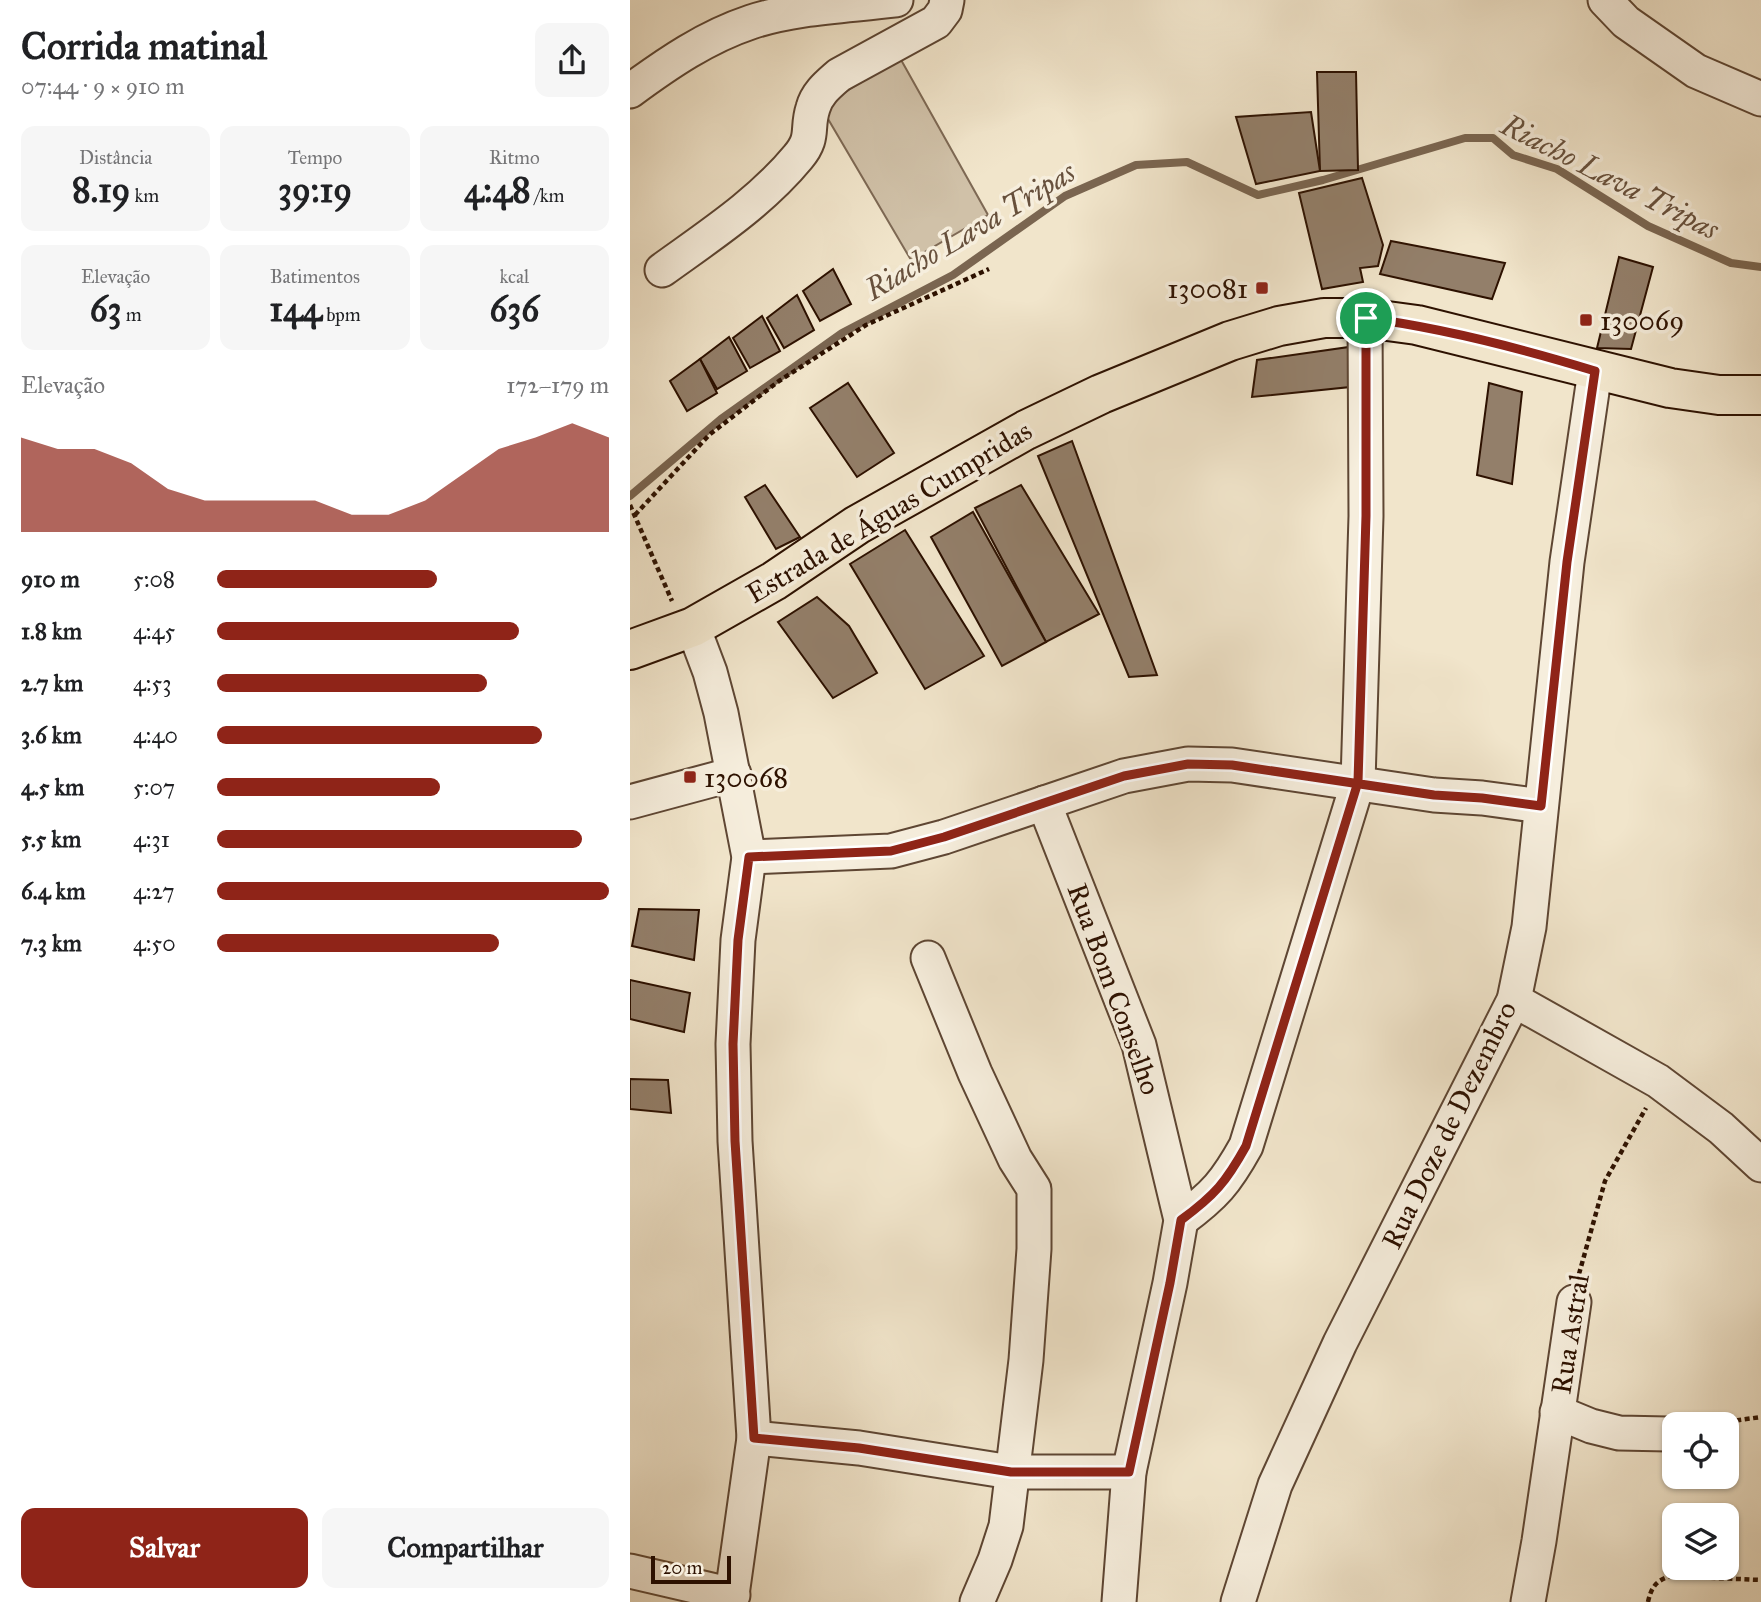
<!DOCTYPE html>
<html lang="pt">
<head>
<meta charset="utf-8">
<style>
	:root { --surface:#fff; --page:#f6f6f6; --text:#202124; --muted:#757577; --accent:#8f2418 }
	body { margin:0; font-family:"IM FELL Great Primer",serif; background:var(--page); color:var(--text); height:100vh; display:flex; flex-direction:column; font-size:26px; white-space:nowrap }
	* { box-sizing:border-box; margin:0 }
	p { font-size:23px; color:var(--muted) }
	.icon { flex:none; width:38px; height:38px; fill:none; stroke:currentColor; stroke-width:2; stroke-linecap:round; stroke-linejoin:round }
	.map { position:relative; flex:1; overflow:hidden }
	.details { display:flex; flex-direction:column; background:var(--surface); width:630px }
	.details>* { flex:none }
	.fabs { position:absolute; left:1032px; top:1412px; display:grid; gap:14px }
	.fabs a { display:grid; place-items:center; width:77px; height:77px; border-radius:14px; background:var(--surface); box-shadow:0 2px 5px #0004; font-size:35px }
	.scale { position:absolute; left:21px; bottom:18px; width:80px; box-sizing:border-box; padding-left:7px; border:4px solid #2d1100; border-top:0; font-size:19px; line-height:24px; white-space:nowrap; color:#2d1100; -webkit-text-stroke:5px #f6eedd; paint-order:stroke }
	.pin { position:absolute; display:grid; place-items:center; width:60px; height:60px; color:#fff; margin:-30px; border:4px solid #fff; border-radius:50%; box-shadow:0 2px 7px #0007 }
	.round { display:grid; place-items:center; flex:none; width:74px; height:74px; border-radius:14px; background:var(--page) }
	.overview { display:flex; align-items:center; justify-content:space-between; height:119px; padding:0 21px }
	h1 { font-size:38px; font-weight:700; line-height:52px }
	.stats { display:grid; grid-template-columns:repeat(3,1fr); gap:10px; height:119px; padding:7px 21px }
	.stats div { display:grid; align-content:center; border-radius:14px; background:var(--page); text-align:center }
	.stats b { font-size:35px; font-weight:700 }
	.stats small { font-size:19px; font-weight:400 }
	.stats p { font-size:19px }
	.chart { height:196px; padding:14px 21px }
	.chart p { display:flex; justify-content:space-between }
	.chart svg { width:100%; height:126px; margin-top:7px; fill:var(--accent); opacity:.7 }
	.button { display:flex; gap:14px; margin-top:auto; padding:14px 21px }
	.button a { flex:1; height:80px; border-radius:14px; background:var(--accent); color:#fff; font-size:28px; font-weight:700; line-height:80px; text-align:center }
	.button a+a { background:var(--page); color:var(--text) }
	ul { padding:0 21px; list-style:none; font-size:23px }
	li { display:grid; grid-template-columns:112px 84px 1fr; align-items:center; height:52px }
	li i { height:18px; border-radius:9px; background:var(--accent) }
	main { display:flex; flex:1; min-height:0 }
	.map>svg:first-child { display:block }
</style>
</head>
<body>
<main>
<section class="details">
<div class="overview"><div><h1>Corrida matinal</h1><p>07:44 · 9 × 910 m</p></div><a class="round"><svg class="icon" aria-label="share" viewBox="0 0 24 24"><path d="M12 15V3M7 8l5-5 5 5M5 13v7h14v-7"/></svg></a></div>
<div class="stats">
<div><p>Distância</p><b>8.19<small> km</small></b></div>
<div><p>Tempo</p><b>39:19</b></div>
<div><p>Ritmo</p><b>4:48<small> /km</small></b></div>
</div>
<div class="stats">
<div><p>Elevação</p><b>63<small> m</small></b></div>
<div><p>Batimentos</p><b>144<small> bpm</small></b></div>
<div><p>kcal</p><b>636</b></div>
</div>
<div class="chart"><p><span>Elevação</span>172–179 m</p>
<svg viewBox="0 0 160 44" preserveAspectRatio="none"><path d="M0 44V11L10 15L20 15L30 20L40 29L50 33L60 33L70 33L80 33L90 38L100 38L110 33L120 24L130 15L140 11L150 6L160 11V44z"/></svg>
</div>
<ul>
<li><b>910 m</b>5:08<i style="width:56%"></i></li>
<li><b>1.8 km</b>4:45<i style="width:77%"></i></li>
<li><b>2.7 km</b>4:53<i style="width:69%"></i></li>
<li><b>3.6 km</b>4:40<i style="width:83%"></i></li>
<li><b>4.5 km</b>5:07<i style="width:57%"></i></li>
<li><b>5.5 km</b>4:31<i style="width:93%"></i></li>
<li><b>6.4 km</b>4:27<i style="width:100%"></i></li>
<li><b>7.3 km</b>4:50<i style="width:72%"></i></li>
</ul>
<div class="button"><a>Salvar</a><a>Compartilhar</a></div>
</section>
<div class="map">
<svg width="1131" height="1602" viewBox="0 0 1131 1602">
	<rect width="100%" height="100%" fill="#f1e5cb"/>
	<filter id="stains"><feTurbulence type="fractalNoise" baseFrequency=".00286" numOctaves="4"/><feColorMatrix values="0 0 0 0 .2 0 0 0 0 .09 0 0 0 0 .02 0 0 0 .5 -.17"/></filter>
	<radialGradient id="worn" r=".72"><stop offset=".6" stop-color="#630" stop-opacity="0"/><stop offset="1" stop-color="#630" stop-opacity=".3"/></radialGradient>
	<polygon fill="#d0c1a8" stroke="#7e6954" stroke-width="2" points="270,58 358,215 281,260 191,107"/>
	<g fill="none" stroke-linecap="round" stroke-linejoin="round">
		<polyline stroke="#7a6550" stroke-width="8" points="0,496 91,419 212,333 323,275 435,196 506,165 557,162 628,195 693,180 835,138 863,138 883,155 927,169 1018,226 1101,263 1131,267"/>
	</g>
	<g fill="#937f6a" stroke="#2d1100" stroke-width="2">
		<polygon points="687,72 726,72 728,170 690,171"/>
		<polygon points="681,112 690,171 626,184 606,117"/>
		<polygon points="732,178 753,245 748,266 730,268 733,282 692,289 669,193"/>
		<polygon points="761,241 875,263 862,299 750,274"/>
		<polygon points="989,257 1023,267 1001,349 967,348"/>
		<polygon points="203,269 221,304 190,321 173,291"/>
		<polygon points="167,295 184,330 154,348 137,318"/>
		<polygon points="132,316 150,351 120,368 103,338"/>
		<polygon points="99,337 117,371 87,389 70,359"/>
		<polygon points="719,347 720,387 622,397 627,360"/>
		<polygon points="70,359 87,393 57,411 40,381"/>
		<polygon points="218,383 264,453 227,477 180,408"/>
		<polygon points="859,383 892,392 882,484 847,475"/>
		<polygon points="442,441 527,675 499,677 408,456"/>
		<polygon points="135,485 170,537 146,549 115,497"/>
		<polygon points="391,485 469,614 416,642 345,508"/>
		<polygon points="343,512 416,642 372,666 301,537"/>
		<polygon points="275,530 354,656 295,689 220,564"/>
		<polygon points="187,597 219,626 247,673 203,698 148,622"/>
		<polygon points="9,909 69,910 64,960 2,946"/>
		<polygon points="0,980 60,993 54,1032 0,1019"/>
		<polygon points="0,1079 38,1080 41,1113 0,1109"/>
	</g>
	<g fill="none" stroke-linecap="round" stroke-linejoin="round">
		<defs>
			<g id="minor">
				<polyline points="975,0 996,22 1066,71 1131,99"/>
				<path d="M0,91C38,63 76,37 121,22C167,7 218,6 266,0"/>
				<path d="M32,270C79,236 130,203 168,157C185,137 176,129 183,108C187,93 199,84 209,75L306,22L315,10L317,0"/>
				<polyline points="63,627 80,672 91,713 119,857 108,940 103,1044 105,1141 124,1438 101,1602"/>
				<polyline points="0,802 104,774"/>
				<polyline points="414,803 509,1045 551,1220 540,1283 499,1472 489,1602"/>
				<polyline points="119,857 261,851 314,837 494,776 558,764 602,765 804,795 852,798 911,806"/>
				<polyline points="298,958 345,1073 385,1159 404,1189 404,1249 396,1360 376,1526 365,1560 347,1602"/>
				<polyline points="884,1000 1028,1081 1091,1128 1131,1165"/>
				<path d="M551,1220C585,1195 596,1182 616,1146L728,782L736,516L735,318"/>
				<polyline points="927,1412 961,1426 989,1433 1038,1434"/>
				<polyline points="124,1438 229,1448 381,1472 499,1472"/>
				<polyline points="0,1571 103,1595"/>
				<polyline points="608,1602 645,1485 710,1343 884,1000 899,927 937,562 965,371"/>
				<polyline points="898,1602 909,1541 944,1302"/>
			</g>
			<polyline id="major" points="0,650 63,627 144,581 227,525 396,430 471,394 600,341 649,326 694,318 735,318 787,325 1040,388 1089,395 1131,395"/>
		</defs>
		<use href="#minor" stroke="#5e4633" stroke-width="37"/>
		<use href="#major" stroke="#2d1100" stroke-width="42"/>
		<g stroke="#2d1100" stroke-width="4.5" stroke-dasharray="5 3.5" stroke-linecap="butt">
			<polyline points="0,505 42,601"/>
			<polyline points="5,515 79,435 149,381 236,325 359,269"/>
			<polyline points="949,1274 975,1181 1016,1108"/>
			<polyline points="1081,1424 1131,1417"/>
			<path d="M1018,1602C1021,1588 1026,1580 1041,1576L1131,1580"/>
		</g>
		<use href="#minor" stroke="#f6eedd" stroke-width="33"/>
		<use href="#major" stroke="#f1e5cb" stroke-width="38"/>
	</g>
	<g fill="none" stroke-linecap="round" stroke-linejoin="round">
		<defs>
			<path id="route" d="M736,318V516L728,782L616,1146C596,1182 585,1195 551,1220L540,1283L499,1472H381L229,1448L124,1438L105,1141L103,1044L108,940L119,857L261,851L314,837L494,776L558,764L602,765L804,795L852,798L911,806L937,562L965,371C890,348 814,328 736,318"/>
		</defs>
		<use href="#route" stroke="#fff" stroke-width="14"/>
		<use href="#route" stroke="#8f2418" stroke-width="9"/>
	</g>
	<g fill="#8f2418" stroke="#f6eedd" stroke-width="2.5">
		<rect x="625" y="281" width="14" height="14" rx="3.5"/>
		<rect x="949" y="313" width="14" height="14" rx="3.5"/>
		<rect x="53" y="770" width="14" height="14" rx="3.5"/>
	</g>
	<g text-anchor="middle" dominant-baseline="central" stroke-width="7" stroke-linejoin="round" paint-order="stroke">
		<g font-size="28" fill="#2d1100" stroke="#f6eedd" text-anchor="start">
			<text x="618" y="288" text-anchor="end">130081</text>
			<text x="970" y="320">130069</text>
			<text x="74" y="777">130068</text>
		</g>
		<g font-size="28" fill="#2d1100" stroke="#f6eedd">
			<text transform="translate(259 512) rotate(-31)">Estrada de Águas Cumpridas</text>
			<text transform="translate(484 989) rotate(70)">Rua Bom Conselho</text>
			<text transform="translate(819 1125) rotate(-64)">Rua Doze de Dezembro</text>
			<text transform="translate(940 1334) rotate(-81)">Rua Astral</text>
		</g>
		<g font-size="30" font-style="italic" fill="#67503c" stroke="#f6eedd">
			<text transform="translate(980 177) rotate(27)">Riacho Lava Tripas</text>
			<text transform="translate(340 231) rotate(-31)">Riacho Lava Tripas</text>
		</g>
	</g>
	<rect width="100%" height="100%" filter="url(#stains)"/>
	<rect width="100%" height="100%" fill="url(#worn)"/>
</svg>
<div class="fabs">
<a><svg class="icon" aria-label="locate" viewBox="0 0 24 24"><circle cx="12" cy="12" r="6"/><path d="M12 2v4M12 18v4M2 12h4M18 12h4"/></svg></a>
<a><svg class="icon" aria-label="layers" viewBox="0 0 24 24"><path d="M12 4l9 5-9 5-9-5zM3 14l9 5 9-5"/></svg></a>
</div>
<div class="scale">20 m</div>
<div class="pin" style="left:736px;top:318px;background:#1e9e55"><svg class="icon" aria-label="arrive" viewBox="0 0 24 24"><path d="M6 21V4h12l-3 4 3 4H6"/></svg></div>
</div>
</main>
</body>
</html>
